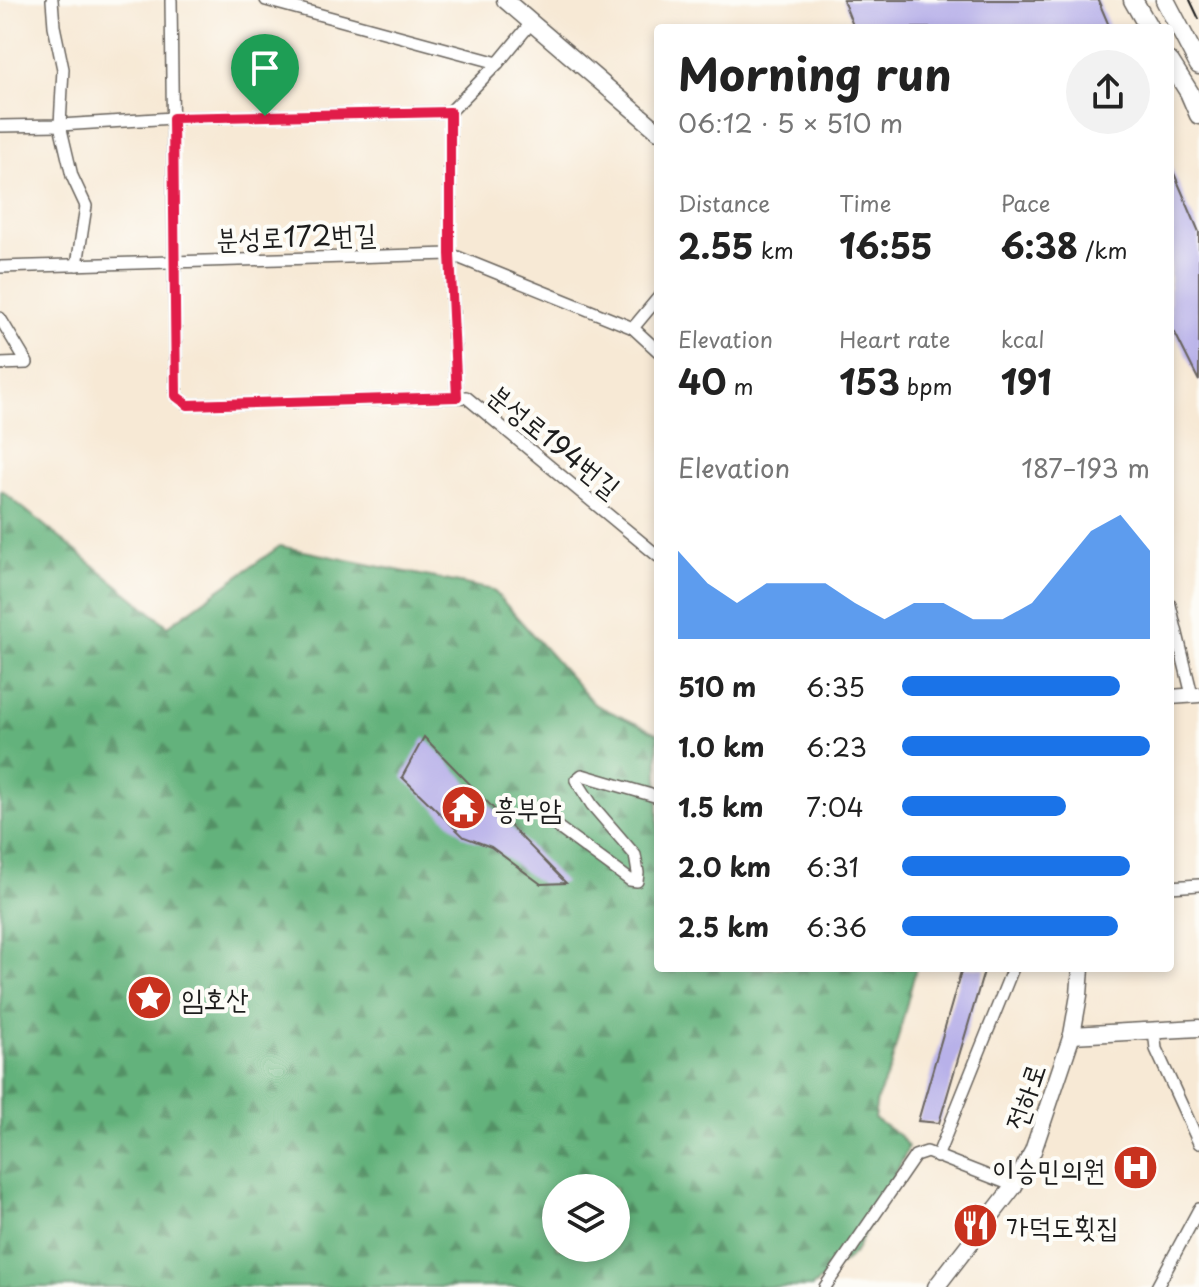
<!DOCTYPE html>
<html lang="en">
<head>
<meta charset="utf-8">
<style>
	:root { --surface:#fff; --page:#f2f2f2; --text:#222; --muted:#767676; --accent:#1a73e8 }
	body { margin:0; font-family:"Playpen Sans","Poor Story",sans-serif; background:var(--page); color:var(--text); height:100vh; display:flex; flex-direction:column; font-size:30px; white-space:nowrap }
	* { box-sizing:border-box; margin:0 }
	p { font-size:26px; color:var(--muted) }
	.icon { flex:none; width:44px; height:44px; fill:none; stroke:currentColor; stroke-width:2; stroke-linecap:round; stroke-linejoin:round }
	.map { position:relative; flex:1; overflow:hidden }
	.details { position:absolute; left:654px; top:24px; width:520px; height:948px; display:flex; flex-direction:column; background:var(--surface); border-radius:8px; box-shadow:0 4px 12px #0003 }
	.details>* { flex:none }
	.fabs { position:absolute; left:542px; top:1174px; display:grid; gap:16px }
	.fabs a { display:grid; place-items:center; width:88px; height:88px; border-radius:50%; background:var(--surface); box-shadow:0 4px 12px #0003; font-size:40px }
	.pin { position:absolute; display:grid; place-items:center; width:68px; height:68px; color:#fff; margin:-82px -34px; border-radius:50% 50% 50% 0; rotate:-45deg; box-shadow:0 0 8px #0007 }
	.pin .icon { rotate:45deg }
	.round { display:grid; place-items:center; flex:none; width:84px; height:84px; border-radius:42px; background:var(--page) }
	.summary { display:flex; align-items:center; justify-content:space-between; height:136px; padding:0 24px }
	h1 { font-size:44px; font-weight:700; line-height:60px }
	.metrics { display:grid; grid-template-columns:repeat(3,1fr); gap:12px; height:136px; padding:8px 24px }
	.metrics div { display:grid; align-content:center }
	.metrics b { font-size:34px; font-weight:700 }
	.metrics small { font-size:22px; font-weight:400 }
	.metrics p { font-size:22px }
	.chart { height:224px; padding:16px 24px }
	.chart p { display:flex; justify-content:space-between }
	.chart svg { width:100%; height:144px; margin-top:8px; fill:var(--accent); opacity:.7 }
	ul { padding:0 24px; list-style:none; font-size:26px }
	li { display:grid; grid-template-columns:128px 96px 1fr; align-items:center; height:60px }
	li i { height:20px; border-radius:10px; background:var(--accent) }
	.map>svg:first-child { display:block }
</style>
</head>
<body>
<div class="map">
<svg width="1199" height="1287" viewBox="0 0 1199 1287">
	<defs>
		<pattern id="forest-firs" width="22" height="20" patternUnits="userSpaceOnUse" patternTransform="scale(2)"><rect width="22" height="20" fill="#64b27c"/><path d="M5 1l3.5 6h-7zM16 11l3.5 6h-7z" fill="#529065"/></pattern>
	</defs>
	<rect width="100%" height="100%" fill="#fdfcf7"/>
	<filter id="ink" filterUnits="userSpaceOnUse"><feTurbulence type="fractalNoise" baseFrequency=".0125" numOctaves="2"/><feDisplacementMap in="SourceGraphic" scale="16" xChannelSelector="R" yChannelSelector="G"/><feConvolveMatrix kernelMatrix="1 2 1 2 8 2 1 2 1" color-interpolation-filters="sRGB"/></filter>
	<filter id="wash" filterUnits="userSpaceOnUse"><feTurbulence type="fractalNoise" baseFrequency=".006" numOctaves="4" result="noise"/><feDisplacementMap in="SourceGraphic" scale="32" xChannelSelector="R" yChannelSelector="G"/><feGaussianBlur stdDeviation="1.8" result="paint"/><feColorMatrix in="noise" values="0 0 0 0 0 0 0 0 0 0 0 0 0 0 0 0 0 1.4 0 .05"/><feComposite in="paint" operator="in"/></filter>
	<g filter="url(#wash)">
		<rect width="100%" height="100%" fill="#f7e9d5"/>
		<path fill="url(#forest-firs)" stroke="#40674c" stroke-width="2" fill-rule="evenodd" d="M1,490L168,626L280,546L493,590L594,704L658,734V968H916L890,1069L877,1099L874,1118L901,1137L908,1147L905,1155L854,1254L812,1287H0ZM556,1188H616V1248H556Z"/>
		<g id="blocks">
			<g fill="#b8b1e9">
				<polygon points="843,0 1098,0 1110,28 854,28"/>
				<polygon points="1170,164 1199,232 1199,381 1175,333 1170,334"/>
				<polygon points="424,737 566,883 541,884 491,847 464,837 402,777"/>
				<polygon points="962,968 985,968 939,1123 918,1121"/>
			</g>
		</g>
	</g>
	<g filter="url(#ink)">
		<use href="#blocks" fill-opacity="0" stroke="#69645d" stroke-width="2"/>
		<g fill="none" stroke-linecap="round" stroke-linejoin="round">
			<defs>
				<g id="minor">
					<polyline points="52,0 54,26 63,69 60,125 72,176 86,206 77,265"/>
					<polyline points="171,0 176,396 188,405 466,397 658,556"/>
					<polyline points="266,0 498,63"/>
					<polyline points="450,112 450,254 457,397"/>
					<polyline points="450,112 498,63 531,23"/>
					<polyline points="0,126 60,125 173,118 450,112"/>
					<polyline points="0,267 450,254 633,328 658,351"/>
					<polyline points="0,318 27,363 0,364"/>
					<polyline points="633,328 658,298"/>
					<polyline points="1170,605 1192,695"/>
					<polyline points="552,823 630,880 637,881 638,873 635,855 592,805 576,780 582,775 658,797"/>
					<polyline points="1170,887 1199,885"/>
					<polyline points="1154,1030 1156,1049 1199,1143"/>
					<polyline points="937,1157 1013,968"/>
					<polyline points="825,1287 915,1156 927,1152 1014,1186"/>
					<polyline points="1157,1287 1199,1209"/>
				</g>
				<polyline id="tertiary" points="1170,697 1199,695"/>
				<g id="secondary">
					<polyline points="505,0 658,131"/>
					<polyline points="1072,1035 1199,1028"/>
					<polyline points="936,1287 1014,1186 1033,1151 1072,1035 1079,995 1081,968"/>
				</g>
				<g id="primary">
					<polyline points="1133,0 1149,28"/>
					<polyline points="1165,0 1199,65"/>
					<polyline points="1170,62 1189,92 1199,115"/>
				</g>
			</defs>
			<use href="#minor" stroke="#69645d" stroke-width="14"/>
			<use href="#tertiary" stroke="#69645d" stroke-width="17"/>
			<use href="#secondary" stroke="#69645d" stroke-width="19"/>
			<use href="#primary" stroke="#69645d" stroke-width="21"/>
			<use href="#minor" stroke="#fff" stroke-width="11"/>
			<use href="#tertiary" stroke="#fff" stroke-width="14"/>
			<use href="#secondary" stroke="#fff" stroke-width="16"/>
			<use href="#primary" stroke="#fff" stroke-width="18"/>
			<polyline stroke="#1c1c1c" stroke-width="2" points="1190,0 1199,19"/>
		</g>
	</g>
	<g fill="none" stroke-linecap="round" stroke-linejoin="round" filter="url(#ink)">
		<defs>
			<polygon id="route" points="450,112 450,254 457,397 188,405 176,396 173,118"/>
		</defs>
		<use href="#route" stroke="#fff" stroke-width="16"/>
		<use href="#route" stroke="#e11d48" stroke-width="10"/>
	</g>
	<defs>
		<symbol id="temple-disc" viewBox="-11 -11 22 22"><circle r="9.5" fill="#c8321e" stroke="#fdfcf7"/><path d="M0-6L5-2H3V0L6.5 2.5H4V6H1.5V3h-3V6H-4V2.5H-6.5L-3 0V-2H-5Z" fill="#fff"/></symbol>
		<symbol id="sight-disc" viewBox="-11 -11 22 22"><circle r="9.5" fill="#c8321e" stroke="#fdfcf7"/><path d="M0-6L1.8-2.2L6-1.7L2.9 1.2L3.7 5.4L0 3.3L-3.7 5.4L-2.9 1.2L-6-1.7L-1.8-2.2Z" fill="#fff"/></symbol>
		<symbol id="hospital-disc" viewBox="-11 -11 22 22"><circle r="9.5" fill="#c8321e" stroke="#fdfcf7"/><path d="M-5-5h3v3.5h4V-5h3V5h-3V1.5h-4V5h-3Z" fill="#fff"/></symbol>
		<symbol id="restaurant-disc" viewBox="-11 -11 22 22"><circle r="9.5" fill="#c8321e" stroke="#fdfcf7"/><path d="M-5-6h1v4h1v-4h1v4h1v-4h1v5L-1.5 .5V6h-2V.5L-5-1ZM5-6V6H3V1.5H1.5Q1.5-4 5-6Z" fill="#fff"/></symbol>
	</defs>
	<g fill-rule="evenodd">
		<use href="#temple-disc" x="438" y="782" width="51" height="51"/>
		<use href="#sight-disc" x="124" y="972" width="51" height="51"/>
		<use href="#hospital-disc" x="1110" y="1142" width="51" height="51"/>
		<use href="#restaurant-disc" x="950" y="1200" width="51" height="51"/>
	</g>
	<g text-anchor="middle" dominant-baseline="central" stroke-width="8" stroke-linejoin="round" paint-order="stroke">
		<g font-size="28" fill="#1c1c1c" stroke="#fdfcf7">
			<text transform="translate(296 235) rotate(-2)">분성로172번길</text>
			<text transform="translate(555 440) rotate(39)">분성로194번길</text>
			<text transform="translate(1024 1096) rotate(-71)">전하로</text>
		</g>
		<g font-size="28" fill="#1c1c1c" stroke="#fdfcf7" text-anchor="start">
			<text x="494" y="807">흥부암</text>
			<text x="181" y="997">임호산</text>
			<text x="1105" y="1168" text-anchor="end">이승민의원</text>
			<text x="1006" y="1225">가덕도횟집</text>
		</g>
	</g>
</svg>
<div class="fabs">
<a><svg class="icon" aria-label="layers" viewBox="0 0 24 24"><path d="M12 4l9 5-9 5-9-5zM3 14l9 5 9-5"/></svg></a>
</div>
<div class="pin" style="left:265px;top:116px;background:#1e9e55"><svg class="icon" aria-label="arrive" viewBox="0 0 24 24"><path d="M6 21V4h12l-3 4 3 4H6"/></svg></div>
<section class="details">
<div class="summary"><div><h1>Morning run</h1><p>06:12 · 5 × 510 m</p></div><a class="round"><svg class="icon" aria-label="share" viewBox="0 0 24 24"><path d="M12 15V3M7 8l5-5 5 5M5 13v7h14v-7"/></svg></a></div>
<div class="metrics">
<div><p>Distance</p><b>2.55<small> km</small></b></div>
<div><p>Time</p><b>16:55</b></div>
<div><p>Pace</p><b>6:38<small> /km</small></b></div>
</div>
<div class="metrics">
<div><p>Elevation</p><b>40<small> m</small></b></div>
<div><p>Heart rate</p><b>153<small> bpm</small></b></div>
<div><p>kcal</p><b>191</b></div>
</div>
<div class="chart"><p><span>Elevation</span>187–193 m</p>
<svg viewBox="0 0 160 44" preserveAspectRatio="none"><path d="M0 44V17L10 27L20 33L30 27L40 27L50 27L60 33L70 38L80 33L90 33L100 38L110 38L120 33L130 22L140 11L150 6L160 17V44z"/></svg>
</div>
<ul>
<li><b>510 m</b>6:35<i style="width:88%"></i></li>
<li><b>1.0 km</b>6:23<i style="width:100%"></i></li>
<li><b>1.5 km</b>7:04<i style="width:66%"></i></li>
<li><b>2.0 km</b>6:31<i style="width:92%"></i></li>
<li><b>2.5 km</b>6:36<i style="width:87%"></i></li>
</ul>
</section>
</div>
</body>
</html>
